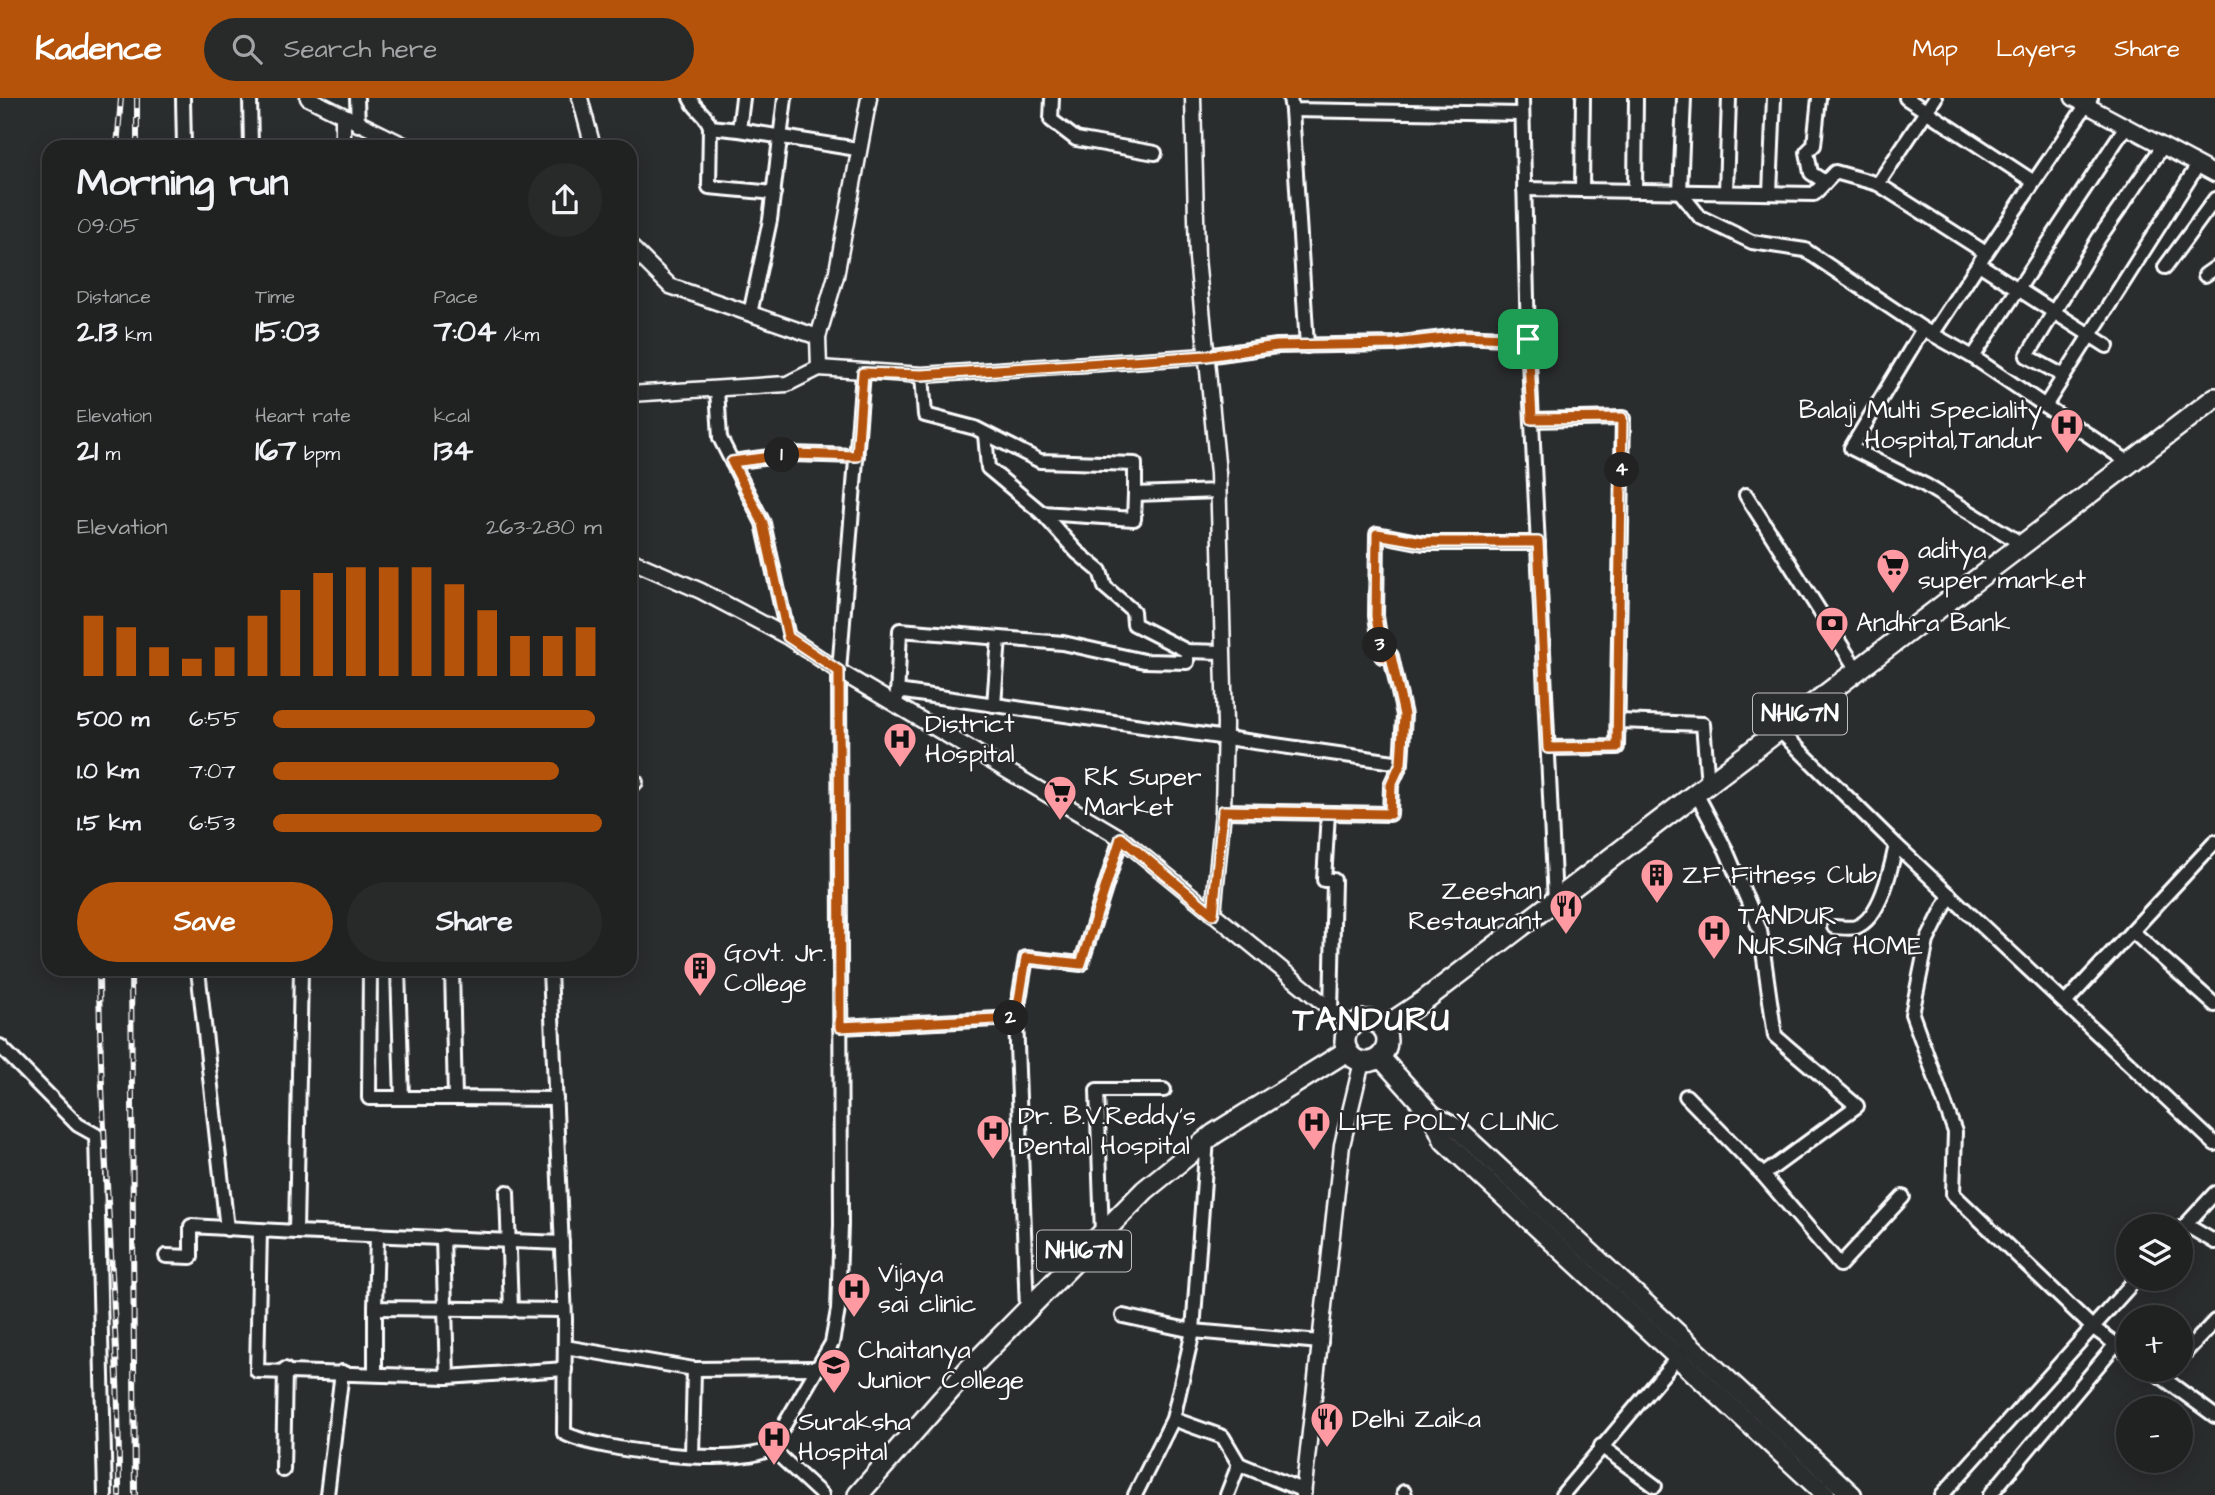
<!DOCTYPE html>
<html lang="en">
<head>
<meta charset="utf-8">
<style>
	:root { --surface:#202222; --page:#282a2a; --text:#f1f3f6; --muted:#a2a4a5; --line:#3d3f40; --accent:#b45309 }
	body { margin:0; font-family:"Architects Daughter",sans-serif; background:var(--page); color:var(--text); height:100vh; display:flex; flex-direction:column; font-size:26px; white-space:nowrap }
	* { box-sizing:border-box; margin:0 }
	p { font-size:23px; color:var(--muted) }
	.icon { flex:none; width:38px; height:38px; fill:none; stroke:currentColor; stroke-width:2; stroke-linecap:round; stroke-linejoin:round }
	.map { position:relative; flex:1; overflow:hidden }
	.drawer { position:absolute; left:42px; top:42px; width:595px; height:836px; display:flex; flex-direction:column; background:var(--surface); border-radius:21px; box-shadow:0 4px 18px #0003,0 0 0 2px var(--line) }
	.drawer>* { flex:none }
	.controls { position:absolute; left:2116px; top:1116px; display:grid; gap:14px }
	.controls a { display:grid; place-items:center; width:77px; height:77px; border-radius:50%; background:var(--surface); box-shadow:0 4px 18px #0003,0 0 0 2px var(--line); font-size:35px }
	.pin { position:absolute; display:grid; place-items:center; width:60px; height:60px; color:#fff; margin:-30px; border-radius:14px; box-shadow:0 4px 10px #0006 }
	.km { position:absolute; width:35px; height:35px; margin:-18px; border-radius:50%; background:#222; color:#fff; font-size:19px; line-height:35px; text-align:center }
	.round { display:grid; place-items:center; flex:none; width:74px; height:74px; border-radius:37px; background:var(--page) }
	.head { display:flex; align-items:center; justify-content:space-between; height:119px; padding:0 35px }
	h1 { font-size:38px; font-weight:700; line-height:52px }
	.figures { display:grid; grid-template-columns:repeat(3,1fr); gap:10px; height:119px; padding:7px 35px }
	.figures div { display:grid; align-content:center }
	.figures b { font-size:30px; font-weight:700 }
	.figures small { font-size:19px; font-weight:400 }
	.figures p { font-size:19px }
	.chart { height:196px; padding:14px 35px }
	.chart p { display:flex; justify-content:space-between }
	.chart svg { width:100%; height:126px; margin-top:7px; stroke:var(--accent); stroke-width:6 }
	.primary-button { display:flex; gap:14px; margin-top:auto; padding:14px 35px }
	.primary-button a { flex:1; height:80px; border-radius:42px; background:var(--accent); color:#fff; font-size:28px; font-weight:700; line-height:80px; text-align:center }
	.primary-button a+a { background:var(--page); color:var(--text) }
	ul { padding:0 35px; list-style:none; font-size:23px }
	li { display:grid; grid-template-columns:112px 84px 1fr; align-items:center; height:52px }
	li i { height:18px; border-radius:9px; background:var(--accent) }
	header { display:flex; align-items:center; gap:42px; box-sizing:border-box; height:98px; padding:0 35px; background:var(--accent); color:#fff }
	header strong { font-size:33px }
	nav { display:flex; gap:38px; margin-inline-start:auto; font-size:24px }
	.search { width:490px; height:63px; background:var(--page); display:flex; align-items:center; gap:18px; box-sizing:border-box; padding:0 24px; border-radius:38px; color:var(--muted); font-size:26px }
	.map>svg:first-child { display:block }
</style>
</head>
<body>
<header>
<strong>Kadence</strong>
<div class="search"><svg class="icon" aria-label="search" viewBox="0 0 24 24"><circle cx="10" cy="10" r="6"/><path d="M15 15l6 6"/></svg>Search here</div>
<nav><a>Map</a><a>Layers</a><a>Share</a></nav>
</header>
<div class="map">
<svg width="2215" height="1397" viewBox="0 0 2215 1397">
	<rect width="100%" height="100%" fill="#2a2d2e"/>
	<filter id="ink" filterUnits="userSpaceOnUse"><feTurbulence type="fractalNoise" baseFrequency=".0143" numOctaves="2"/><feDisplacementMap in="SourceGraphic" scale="14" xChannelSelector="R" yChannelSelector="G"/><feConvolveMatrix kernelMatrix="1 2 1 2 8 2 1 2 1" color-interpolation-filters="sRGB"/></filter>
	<g filter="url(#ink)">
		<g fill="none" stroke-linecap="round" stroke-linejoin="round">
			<defs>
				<g id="minor">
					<polyline points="183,0 184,49"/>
					<polyline points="250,0 251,49"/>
					<polyline points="357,0 358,27"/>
					<path d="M690,0C695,12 707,16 710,29"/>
					<polyline points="743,0 739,32 857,51"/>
					<polyline points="1052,0 1051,22 1076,41 1155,55"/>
					<polyline points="1290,0 1292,12 1522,16"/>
					<polyline points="1522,0 1528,241"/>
					<polyline points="1684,0 1680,94 1700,119 1752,144 1805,152 1923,231 1851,350 1925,387 2022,446"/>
					<polyline points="1819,0 1814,47 1807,54 1811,75 1825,84"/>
					<polyline points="1906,0 2034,84"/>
					<polyline points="1292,12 1307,248"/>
					<polyline points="739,32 710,29 709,89 774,95"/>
					<polyline points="1878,86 1986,155 2091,0"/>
					<polyline points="1524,91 1814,96 1835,74 1878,86 1935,0"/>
					<polyline points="1582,92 1583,0"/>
					<polyline points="1635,93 1636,0"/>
					<polyline points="1726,94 1729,0"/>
					<polyline points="1770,95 1774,0"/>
					<polyline points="1979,166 2107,248"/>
					<polyline points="2165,169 2215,101"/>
					<polyline points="2205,177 2215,170"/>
					<polyline points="750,216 770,122 785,0"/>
					<polyline points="1923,231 1973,259 2126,28"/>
					<polyline points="1933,235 1983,159"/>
					<polyline points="1206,258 1277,248 1394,246 1460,238 1528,241 1555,803"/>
					<polyline points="1973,259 2128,364"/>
					<polyline points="922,277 925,317 975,330 1040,363 1135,366 1135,396 1219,393"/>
					<polyline points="2064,278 2198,67"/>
					<polyline points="717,291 720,340 763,425 788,539"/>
					<polyline points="2045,308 2064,278 2027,258 2099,140 2163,48"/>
					<polyline points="1532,322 1623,320 1617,649 1548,650"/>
					<polyline points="985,336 988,370 1042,415 1077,454 1100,473 1105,489 1133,513 1134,526 1187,553 1222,554"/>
					<polyline points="732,364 792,356 857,358"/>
					<polyline points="1746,397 1857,572"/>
					<polyline points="1042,415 1134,421 1135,396"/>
					<polyline points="897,593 1401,665 1391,687 1390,716 1223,713"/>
					<polyline points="897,600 900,532 1063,545 1144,563 1187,564 1187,553"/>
					<polyline points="994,607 999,540"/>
					<polyline points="1618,623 1703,626 1708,686"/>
					<polyline points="1779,632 1896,747 2215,1046"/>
					<polyline points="1401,665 1404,617 1391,558 1382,558 1376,518 1377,436 1423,445 1538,445"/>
					<polyline points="630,685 636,684"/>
					<polyline points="1328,715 1324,782 1334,782 1331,913"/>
					<polyline points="1950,797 1927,843 1912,916 1955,1034 1953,1096 2092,1229 2128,1255"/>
					<path d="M1834,829C1840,829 1850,831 1856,829C1881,820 1891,770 1896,747"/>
					<polyline points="2132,833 2215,907"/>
					<polyline points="198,872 227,1131"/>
					<polyline points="301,872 296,1134 562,1145"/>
					<polyline points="370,872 369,1000 455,1000"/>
					<polyline points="398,872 402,1000"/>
					<polyline points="452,872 455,1000 556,1001"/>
					<path d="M550,872L565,1221L564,1335C597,1353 741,1370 771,1350L832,1245L838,1212L841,1127L839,573L863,275"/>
					<polyline points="2066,904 2215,744"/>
					<polyline points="1016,920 1026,860 1081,866 1121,740"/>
					<polyline points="840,929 1016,920 1027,1212"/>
					<polyline points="0,948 78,1027 96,1037 105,1397"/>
					<polyline points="1686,998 1763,1077 1857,1008 1775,938 1760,832 1726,752 1696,695"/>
					<polyline points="1763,1077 1840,1167 1903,1099"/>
					<polyline points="507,1094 511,1212"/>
					<polyline points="2186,1127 2215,1144"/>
					<polyline points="260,1132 257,1273 447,1279 565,1271"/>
					<polyline points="2180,1133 2215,1095"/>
					<polyline points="1102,1136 1097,992 1164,992"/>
					<polyline points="377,1139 375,1210 564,1212"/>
					<polyline points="443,1139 447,1279"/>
					<polyline points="166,1158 191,1159 191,1128 296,1134"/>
					<polyline points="375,1210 375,1275"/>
					<polyline points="1123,1218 1193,1233 1207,1041"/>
					<polyline points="565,1249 694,1271 692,1358"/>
					<polyline points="2180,1260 2215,1223"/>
					<polyline points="694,1271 816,1270"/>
					<polyline points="2152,1272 2215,1318"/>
					<polyline points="1173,1321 1223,1339 1239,1366"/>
					<polyline points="1601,1348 1655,1388"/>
					<polyline points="771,1350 822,1397"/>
					<polyline points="283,1372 285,1271"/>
					<polyline points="1404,1394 1405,1397"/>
					<polyline points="327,1397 342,1274"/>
					<polyline points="1135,1397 1173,1321 1193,1233 1321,1244"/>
					<polyline points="1227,1397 1239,1366 1304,1393"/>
					<polyline points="1562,1397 1682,1254"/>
					<polyline points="1942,1397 2136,1181"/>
					<polyline points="1990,1397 2116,1246"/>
				</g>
				<g id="tertiary">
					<polyline points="308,0 408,49"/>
					<polyline points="580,0 593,49"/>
					<polyline points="1193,0 1197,160 1218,375 1225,626 1223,713 1213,816"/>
					<polyline points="2073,0 2215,76"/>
					<polyline points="343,49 343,19"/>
					<polyline points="630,148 670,188 818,239"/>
					<polyline points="819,270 818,239 836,178 869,0"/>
					<polyline points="630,296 787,286 819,270 922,277 1206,258"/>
					<polyline points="630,462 701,493 788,539 837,572 1121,740 1351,928"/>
					<polyline points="1303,1397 1342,1047 1362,964"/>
				</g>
				<g id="secondary">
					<polyline points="1380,959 1432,1017 1444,1043 1826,1397"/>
					<polyline points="1432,1017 1456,1030 1852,1397"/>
				</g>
				<g id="trunk">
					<circle cx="1366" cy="943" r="21"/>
					<polyline points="1383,930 1422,904 2215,300"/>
					<polyline points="858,1397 968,1272 1145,1092 1214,1036 1347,953"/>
				</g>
			</defs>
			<use href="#minor" stroke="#fff" stroke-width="18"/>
			<use href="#tertiary" stroke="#fff" stroke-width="19"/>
			<use href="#secondary" stroke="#fff" stroke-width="23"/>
			<use href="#trunk" stroke="#fff" stroke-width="24"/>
			<use href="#minor" stroke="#2a2d2e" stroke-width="12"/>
			<use href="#tertiary" stroke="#2a2d2e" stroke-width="14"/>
			<use href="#secondary" stroke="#2a2d2e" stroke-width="18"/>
			<use href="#trunk" stroke="#2a2d2e" stroke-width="19"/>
			<defs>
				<g id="rail">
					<polyline points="137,0 137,49"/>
					<polyline points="117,49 121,0"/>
					<path d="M99,872C100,1047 120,1221 119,1397"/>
					<polyline points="131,872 135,1397"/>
				</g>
			</defs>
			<use href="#rail" stroke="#fff" stroke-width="6"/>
			<use href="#rail" stroke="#2a2d2e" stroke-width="3.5" stroke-dasharray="10" stroke-linecap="butt"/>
		</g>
	</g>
	<g fill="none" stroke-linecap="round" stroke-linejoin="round" filter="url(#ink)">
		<defs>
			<polygon id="route" points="1461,238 1528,241 1532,321 1622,320 1617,649 1548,650 1538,444 1423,444 1377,436 1376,518 1382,558 1391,558 1404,617 1401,665 1391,687 1390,716 1223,713 1213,816 1121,740 1081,866 1026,860 1016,920 840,929 839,573 788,539 763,425 732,364 792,356 857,358 863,275 922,277 1206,258 1277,248 1394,246"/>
		</defs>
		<use href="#route" stroke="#fff" stroke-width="14"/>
		<use href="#route" stroke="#b45309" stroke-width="9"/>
	</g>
	<defs>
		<symbol id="hospital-pin" viewBox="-11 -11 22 30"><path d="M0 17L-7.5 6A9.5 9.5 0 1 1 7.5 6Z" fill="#ff9aa2" stroke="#2a2d2e"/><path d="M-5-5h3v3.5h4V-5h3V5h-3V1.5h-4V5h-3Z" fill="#111"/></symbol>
		<symbol id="supermarket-pin" viewBox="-11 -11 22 30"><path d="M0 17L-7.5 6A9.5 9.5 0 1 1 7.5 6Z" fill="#ff9aa2" stroke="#2a2d2e"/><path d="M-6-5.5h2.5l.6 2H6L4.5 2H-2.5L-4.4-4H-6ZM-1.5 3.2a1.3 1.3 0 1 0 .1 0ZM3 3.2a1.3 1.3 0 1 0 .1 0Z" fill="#111"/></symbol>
		<symbol id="bank-pin" viewBox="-11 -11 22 30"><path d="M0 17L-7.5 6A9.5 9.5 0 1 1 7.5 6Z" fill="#ff9aa2" stroke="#2a2d2e"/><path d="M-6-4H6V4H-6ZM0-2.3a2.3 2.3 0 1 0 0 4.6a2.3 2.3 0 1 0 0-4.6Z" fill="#111"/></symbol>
		<symbol id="building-pin" viewBox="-11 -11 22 30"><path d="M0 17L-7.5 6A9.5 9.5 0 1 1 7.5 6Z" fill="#ff9aa2" stroke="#2a2d2e"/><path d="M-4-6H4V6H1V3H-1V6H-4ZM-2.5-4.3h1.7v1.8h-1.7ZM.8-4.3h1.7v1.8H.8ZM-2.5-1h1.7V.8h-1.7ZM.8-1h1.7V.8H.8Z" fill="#111"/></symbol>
		<symbol id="restaurant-pin" viewBox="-11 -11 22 30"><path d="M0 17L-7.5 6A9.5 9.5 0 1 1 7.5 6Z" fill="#ff9aa2" stroke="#2a2d2e"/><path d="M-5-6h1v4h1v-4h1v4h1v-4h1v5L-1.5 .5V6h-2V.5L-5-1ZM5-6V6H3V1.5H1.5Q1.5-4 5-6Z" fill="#111"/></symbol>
		<symbol id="university-pin" viewBox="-11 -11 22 30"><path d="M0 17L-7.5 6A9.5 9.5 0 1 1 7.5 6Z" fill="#ff9aa2" stroke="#2a2d2e"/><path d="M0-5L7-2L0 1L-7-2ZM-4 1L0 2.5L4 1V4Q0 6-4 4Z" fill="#111"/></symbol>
	</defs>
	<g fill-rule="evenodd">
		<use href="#hospital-pin" x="2048" y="308" width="38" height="52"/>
		<use href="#supermarket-pin" x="1874" y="448" width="38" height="52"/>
		<use href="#bank-pin" x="1813" y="506" width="38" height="52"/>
		<use href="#hospital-pin" x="881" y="622" width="38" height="52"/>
		<use href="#supermarket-pin" x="1041" y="675" width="38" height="52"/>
		<use href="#building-pin" x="1638" y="758" width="38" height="52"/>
		<use href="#restaurant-pin" x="1547" y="789" width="38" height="52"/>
		<use href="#hospital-pin" x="1695" y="814" width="38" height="52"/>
		<use href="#building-pin" x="681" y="851" width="38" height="52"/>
		<use href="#hospital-pin" x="1295" y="1005" width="38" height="52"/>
		<use href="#hospital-pin" x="974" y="1014" width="38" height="52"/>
		<use href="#hospital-pin" x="835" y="1172" width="38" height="52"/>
		<use href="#university-pin" x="815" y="1248" width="38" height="52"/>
		<use href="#restaurant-pin" x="1308" y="1302" width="38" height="52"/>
		<use href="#hospital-pin" x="755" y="1320" width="38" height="52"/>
	</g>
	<g text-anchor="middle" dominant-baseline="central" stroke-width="5" stroke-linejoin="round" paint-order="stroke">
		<g fill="#2a2d2e" stroke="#bfc0c0" stroke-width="2">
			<rect x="1753" y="595.5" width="94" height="41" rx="5"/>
			<rect x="1037" y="1132.5" width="94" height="41" rx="5"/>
		</g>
		<g font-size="24" font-weight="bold" fill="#fff">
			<text x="1800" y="616">NH167N</text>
			<text x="1084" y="1153">NH167N</text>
		</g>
		<g font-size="26" fill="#fff" stroke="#2a2d2e" text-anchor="start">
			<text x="2042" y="312" text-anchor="end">Balaji Multi Speciality<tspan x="2042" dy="30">Hospital,Tandur</tspan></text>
			<text x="1918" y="452">aditya<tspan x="1918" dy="30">super market</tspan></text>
			<text x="1856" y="525">Andhra Bank</text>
			<text x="925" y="626">District<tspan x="925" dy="30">Hospital</tspan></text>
			<text x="1084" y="679">RK Super<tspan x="1084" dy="30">Market</tspan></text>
			<text x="1682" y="777">ZF Fitness Club</text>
			<text x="1542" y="793" text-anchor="end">Zeeshan<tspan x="1542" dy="30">Restaurant</tspan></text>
			<text x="1738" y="818">TANDUR<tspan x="1738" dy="30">NURSING HOME</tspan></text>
			<text x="724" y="855">Govt. Jr.<tspan x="724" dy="30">College</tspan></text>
			<text x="1018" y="1018">Dr. B.V.Reddy's<tspan x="1018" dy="30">Dental Hospital</tspan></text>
			<text x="1338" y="1024">LIFE POLY CLINIC</text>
			<text x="878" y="1176">Vijaya<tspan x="878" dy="30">sai clinic</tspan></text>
			<text x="858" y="1252">Chaitanya<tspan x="858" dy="30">Junior College</tspan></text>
			<text x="1352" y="1321">Delhi Zaika</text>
			<text x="798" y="1324">Suraksha<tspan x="798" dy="30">Hospital</tspan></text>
		</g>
		<g font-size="33" font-weight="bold" letter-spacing="2" fill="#fff" stroke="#2a2d2e">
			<text x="1372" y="922">TANDURU</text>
		</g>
	</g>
</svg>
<div class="controls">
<a><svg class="icon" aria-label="layers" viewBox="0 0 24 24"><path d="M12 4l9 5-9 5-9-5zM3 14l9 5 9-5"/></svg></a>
<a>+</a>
<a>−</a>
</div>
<div class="pin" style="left:1528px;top:241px;background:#1e9e55"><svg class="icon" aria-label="arrive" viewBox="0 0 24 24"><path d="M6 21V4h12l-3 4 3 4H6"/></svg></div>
<b class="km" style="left:782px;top:357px">1</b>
<b class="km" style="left:1011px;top:920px">2</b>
<b class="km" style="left:1380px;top:547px">3</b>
<b class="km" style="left:1622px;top:372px">4</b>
<section class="drawer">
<div class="head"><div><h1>Morning run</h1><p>09:05</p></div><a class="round"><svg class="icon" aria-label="share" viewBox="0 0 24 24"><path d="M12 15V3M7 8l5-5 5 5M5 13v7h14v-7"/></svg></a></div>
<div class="figures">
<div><p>Distance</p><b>2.13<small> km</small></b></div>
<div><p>Time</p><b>15:03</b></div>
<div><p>Pace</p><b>7:04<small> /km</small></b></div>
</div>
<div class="figures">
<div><p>Elevation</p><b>21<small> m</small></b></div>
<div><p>Heart rate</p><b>167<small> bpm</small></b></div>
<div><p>kcal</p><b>134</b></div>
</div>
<div class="chart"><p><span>Elevation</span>263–280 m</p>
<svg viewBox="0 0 160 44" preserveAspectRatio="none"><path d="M5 44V23M15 44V27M25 44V34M35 44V38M45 44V34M55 44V23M65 44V14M75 44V8M85 44V6M95 44V6M105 44V6M115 44V12M125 44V21M135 44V30M145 44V30M155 44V27"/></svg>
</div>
<ul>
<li><b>500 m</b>6:55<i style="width:98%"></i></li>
<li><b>1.0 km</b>7:07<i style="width:87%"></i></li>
<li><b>1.5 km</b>6:53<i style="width:100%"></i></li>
</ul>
<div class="primary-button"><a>Save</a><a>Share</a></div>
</section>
</div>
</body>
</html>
